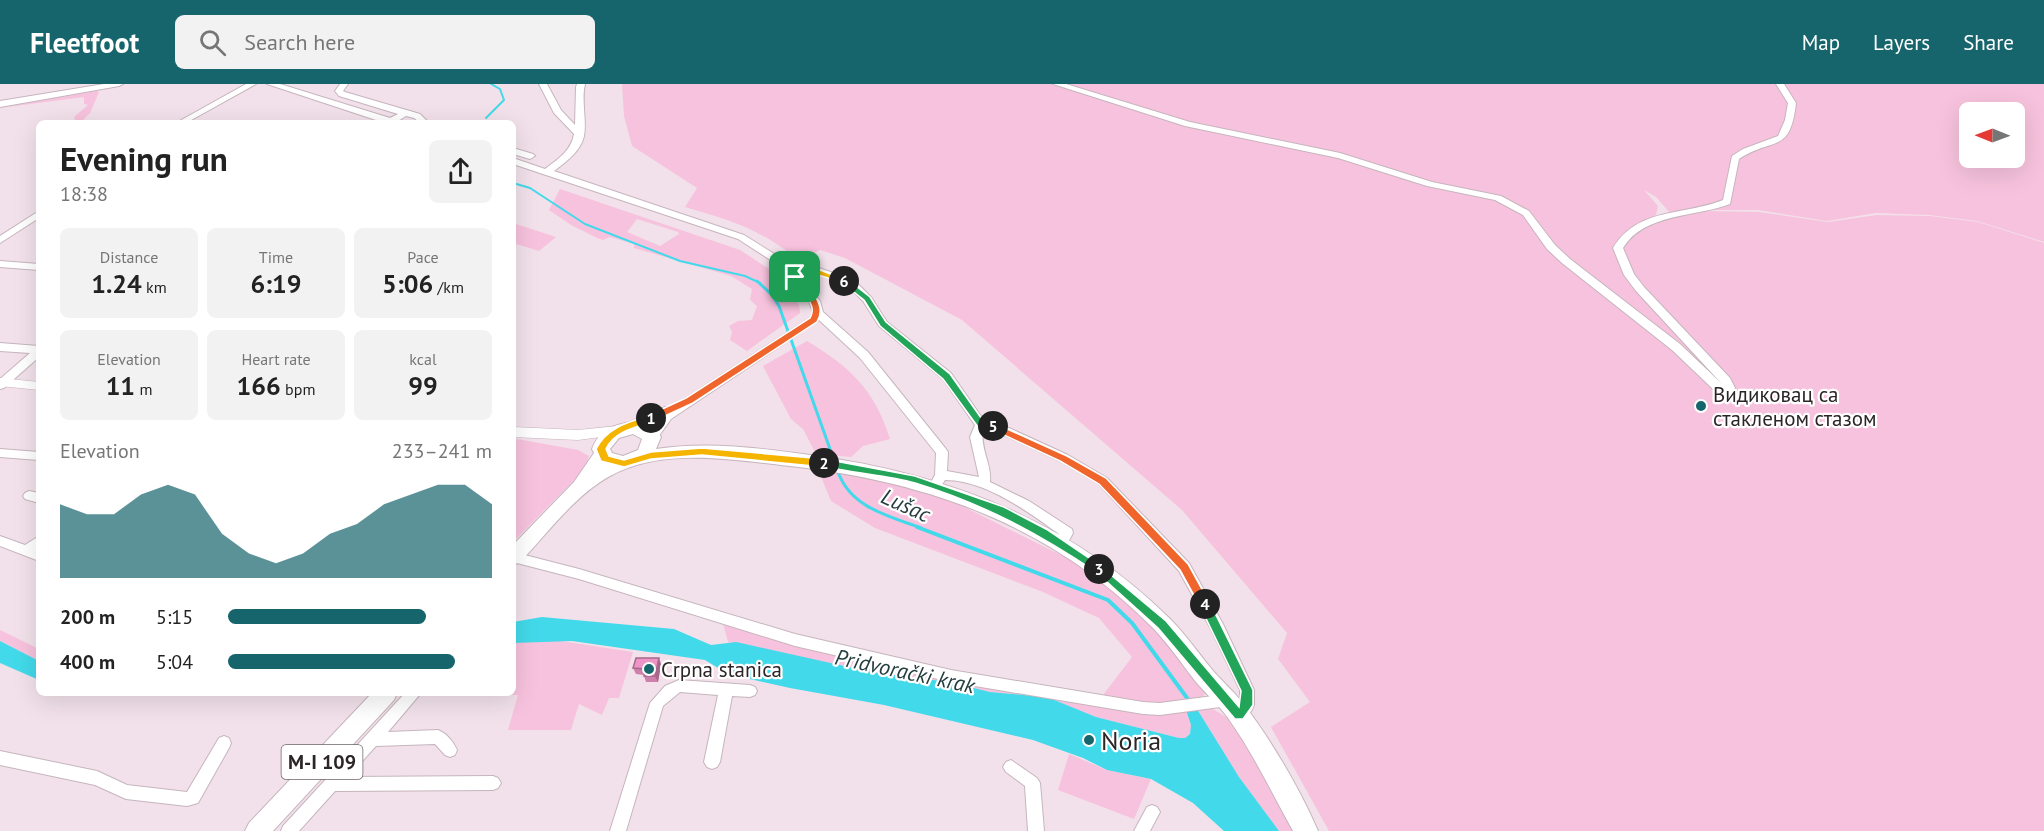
<!DOCTYPE html>
<html lang="en">
<head>
<meta charset="utf-8">
<style>
	:root { --surface:#fff; --page:#f2f2f2; --text:#222; --muted:#767676; --accent:#16646c }
	body { margin:0; font-family:"PT Sans",sans-serif; background:var(--page); color:var(--text); height:100vh; display:flex; flex-direction:column; font-size:22px; white-space:nowrap }
	* { box-sizing:border-box; margin:0 }
	p { font-size:20px; color:var(--muted) }
	.icon { flex:none; width:33px; height:33px; fill:none; stroke:currentColor; stroke-width:2; stroke-linecap:round; stroke-linejoin:round }
	.map { position:relative; flex:1; overflow:hidden }
	.sheet { position:absolute; left:36px; top:36px; width:480px; height:576px; display:flex; flex-direction:column; background:var(--surface); border-radius:9px; box-shadow:0 6px 24px #0002 }
	.sheet>* { flex:none }
	.needle { width:39px; rotate:271deg }
	.controls { position:absolute; left:1959px; top:18px; display:grid; gap:12px }
	.controls a { display:grid; place-items:center; width:66px; height:66px; border-radius:9px; background:var(--surface); box-shadow:0 6px 24px #0002; font-size:30px }
	.pin { position:absolute; display:grid; place-items:center; width:51px; height:51px; color:#fff; margin:-26px; border-radius:12px; box-shadow:0 3px 9px #0006 }
	.km { position:absolute; width:30px; height:30px; margin:-15px; border-radius:50%; background:#222; color:#fff; font-size:16px; line-height:30px; text-align:center }
	.round { display:grid; place-items:center; flex:none; width:63px; height:63px; border-radius:9px; background:var(--page) }
	.head { display:flex; align-items:center; justify-content:space-between; height:102px; padding:0 24px }
	h1 { font-size:33px; font-weight:700; line-height:45px }
	.figures { display:grid; grid-template-columns:repeat(3,1fr); gap:9px; height:102px; padding:6px 24px }
	.figures div { display:grid; align-content:center; border-radius:9px; background:var(--page); text-align:center }
	.figures b { font-size:26px; font-weight:700 }
	.figures small { font-size:16px; font-weight:400 }
	.figures p { font-size:16px }
	.chart { height:168px; padding:12px 24px }
	.chart p { display:flex; justify-content:space-between }
	.chart svg { width:100%; height:108px; margin-top:6px; fill:var(--accent); opacity:.7 }
	ul { padding:0 24px; list-style:none; font-size:20px }
	li { display:grid; grid-template-columns:96px 72px 1fr; align-items:center; height:45px }
	li i { height:15px; border-radius:8px; background:var(--accent) }
	header { display:flex; align-items:center; gap:36px; box-sizing:border-box; height:84px; padding:0 30px; background:var(--accent); color:#fff }
	header strong { font-size:28px }
	nav { display:flex; gap:33px; margin-inline-start:auto; font-size:21px }
	.search { width:420px; height:54px; background:var(--page); display:flex; align-items:center; gap:15px; box-sizing:border-box; padding:0 21px; border-radius:9px; color:var(--muted); font-size:22px }
	.map>svg:first-child { display:block }
</style>
</head>
<body>
<header>
<strong>Fleetfoot</strong>
<div class="search"><svg class="icon" aria-label="search" viewBox="0 0 24 24"><circle cx="10" cy="10" r="6"/><path d="M15 15l6 6"/></svg>Search here</div>
<nav><a>Map</a><a>Layers</a><a>Share</a></nav>
</header>
<div class="map">
<svg width="2044" height="747" viewBox="0 0 2044 747">
	<rect width="100%" height="100%" fill="#f2e1ea"/>
	<g fill="#f7c2dd" fill-rule="evenodd">
		<path d="M622,0H1055L1187,41L1340,73L1430,101L1497,115L1525,129L1550,163L1728,306L1630,191L1621,159L1646,142L1676,132L1705,127L1759,128L1828,138L1877,131L1930,132L1978,138L2044,159V747H1329L1271,643L1310,618L1278,575L1287,549L1182,426L962,236L845,174L820,166L800,177C760,145 733,137 685,123L697,104L632,62L624,32Z"/>
		<polygon points="1059,0 1779,0 1791,18 1784,52 1741,68 1726,118 1670,129 1656,113 1644,106 1658,122 1655,135 1622,154 1621,177 1726,304 1567,177 1515,121 1431,100 1340,72 1188,40"/>
		<path d="M1781,0H2044V158L1977,137L1929,131L1876,129L1827,137L1758,126H1709L1722,122L1734,80L1743,69L1786,53L1790,46L1793,19ZM1970,28H2014V74H1970Z"/>
		<polygon points="96,7 99,8 90,29 80,39 71,39 75,35 74,33 88,21 84,20 84,13 0,24"/>
		<path d="M560,105L740,166L772,187L799,221L800,229L747,267L730,256L732,248L729,242L738,237L752,236L757,222L750,216L752,205L731,192L634,164V160L610,153L603,156L597,154L571,141L549,126ZM637,135L678,148L679,150L660,162L627,148Z"/>
		<polygon points="515,140 516,140 556,153 539,167 513,159 513,142"/>
		<path d="M807,257C849,282 875,306 890,355L863,362L851,373L816,370L803,345L791,335L763,282Z"/>
		<polygon points="517,355 578,366 589,372 584,386 513,458 513,360"/>
		<path d="M817,383L875,391L940,411L1085,483L1127,516L1170,558L1207,608C1188,631 1128,617 1100,615L1132,573L1099,534L1043,508L875,444L831,417Z"/>
		<polygon points="722,536 950,593 1186,626 1191,641 1190,650 1185,654 1179,654 1096,633 1047,613 990,608 949,598 871,588 728,558"/>
		<polygon points="0,546 39,565 39,577 0,557"/>
		<polygon points="554,556 633,568 619,614 609,614 602,631 579,620 571,646 508,646 518,611 469,611 468,609 513,609 513,559"/>
		<polygon points="1211,624 1233,637 1295,747 1279,747 1239,693 1197,625"/>
		<polygon points="1069,670 1107,686 1151,695 1134,735 1058,706"/>
	</g>
	<g fill="#42daea">
		<polygon points="542,533 674,545 711,561 736,558 871,588 949,598 990,608 1047,613 1096,633 1179,654 1185,654 1190,650 1191,641 1186,626 1197,625 1239,693 1279,747 1224,747 1193,719 1151,695 1107,686 1083,674 1033,656 884,621 790,604 728,590 705,576 572,557 513,559 513,538"/>
		<polygon points="0,557 39,577 39,596 0,579"/>
	</g>
	<g fill="none" stroke-linecap="round" stroke-linejoin="round">
		<g stroke="#42daea" stroke-width="2">
			<polyline points="486,34 504,16 500,5 491,0"/>
			<polyline points="513,99 530,104 585,140 680,177 745,192 760,199"/>
		</g>
		<g stroke="#42daea" stroke-width="3">
			<polyline points="757,197 772,211 779,222 835,379"/>
			<path d="M838,388C851,424 889,432 921,444"/>
		</g>
		<polyline stroke="#42daea" stroke-width="4" points="917,443 1108,516 1132,539 1190,618"/>
		<defs>
			<g id="minor">
				<polygon points="104,0 123,0 119,2 0,23 0,17"/>
				<polygon points="246,0 256,0 186,39 176,39"/>
				<polygon points="267,0 280,0 390,34 398,30 339,12 335,7 340,0 348,0 343,7 345,8 420,30 429,39 420,39 414,34 406,32 398,37 400,39 385,39"/>
				<path d="M539,0H547L561,26L575,41L576,3L577,0H585C581,17 587,36 584,52C581,67 565,79 554,87L744,151L779,173L798,189L816,183L845,193L859,201L871,213L887,238L951,289L985,338L1009,344L1068,371L1107,394L1189,479L1223,540L1254,606V621L1252,626L1244,636L1239,637L1234,636L1232,631L1240,619V606L1212,547L1179,487L1099,400L1060,377L1002,350L983,347C980,365 992,380 990,398L1029,417L1072,445L1073,449C1069,457 1065,465 1055,462L1054,458L1059,450C1027,427 985,396 945,396L939,405H931L929,402L935,391L936,369L860,274L819,236L671,335L656,356L652,357L646,353L659,335L629,348H621L619,345L621,342L665,323H672L810,234L813,229L809,217L795,197L772,177L738,155L513,80V74L545,85C558,75 571,67 574,50L554,29ZM816,189L837,197L851,205L863,217L879,242L943,295L975,341L970,353L979,393L947,387L948,368L946,365L868,268L823,228L820,217L803,194Z"/>
				<path d="M1053,0H1066L1190,38L1340,69L1432,98L1501,112L1529,127L1555,161L1570,175L1680,260L1722,300L1636,207L1624,191L1613,164C1638,123 1683,132 1723,116L1732,72L1743,65L1778,52L1785,36L1788,19L1776,0H1784L1796,19C1790,71 1774,52 1739,75L1730,120C1696,133 1644,129 1623,164L1634,190L1644,203L1730,294L1735,304L1733,307L1725,309L1714,306L1672,266L1562,179L1547,165L1523,131L1495,116L1427,102L1338,74L1185,42Z"/>
				<polygon points="513,64 533,70 535,72 530,75 513,70"/>
				<polygon points="39,127 39,134 0,159 0,152"/>
				<polygon points="0,177 39,180 39,186 0,183"/>
				<polygon points="0,259 39,262 39,273 4,304 0,305 0,295 30,269 0,267"/>
				<polygon points="0,365 39,368 39,376 0,373"/>
				<polygon points="29,407 39,409 39,419 25,415 23,412 25,409"/>
				<polygon points="0,452 25,461 39,452 39,464 37,466 39,467 39,477 0,462"/>
				<polygon points="513,468 579,485 795,550 951,586 1143,618 1160,619 1228,610 1233,612 1235,616 1233,620 1228,622 1160,631 1143,630 951,598 795,562 579,495 513,478"/>
				<polygon points="679,596 750,601 755,603 757,607 755,611 750,613 732,612 720,678 717,683 712,685 707,683 704,678 718,611 680,608 663,622 626,747 610,747 650,619 665,602"/>
				<path d="M405,609H421L388,648L438,646C446,649 454,658 457,666L455,671L450,673L445,671L435,660L376,662L348,693L493,692L498,694L501,699L498,704L493,706L335,707L299,747H281L283,742Z"/>
				<polygon points="224,652 229,654 231,659 229,664 198,719 187,722 126,715 95,701 0,681 0,667 97,687 127,701 187,708 219,654"/>
				<polygon points="1011,676 1037,694 1040,699 1044,747 1028,747 1025,702 1006,688 1003,683 1006,678"/>
				<polygon points="1152,721 1157,723 1160,728 1150,747 1134,747 1147,723"/>
			</g>
			<g id="tertiary">
				<polygon points="0,294 39,298 39,306 0,302"/>
				<polygon points="618,342 625,347 623,350 578,356 513,353 513,343 578,346"/>
			</g>
			<g id="primary">
				<path d="M633,338C644,339 655,343 661,353L656,365C707,357 760,364 810,371C945,389 1069,436 1167,532C1185,549 1198,569 1214,588C1223,598 1233,607 1242,618C1270,654 1300,705 1318,747H1293C1272,709 1253,669 1228,634C1219,621 1206,610 1196,598C1182,580 1169,561 1154,545C1051,440 925,396 781,381C727,375 661,364 610,392C575,411 547,450 520,478L513,481V461L574,398L594,369L592,365C599,346 614,340 633,338ZM633,350L642,355L638,366L623,372L612,369L610,365L619,354Z"/>
				<polygon points="372,609 397,609 394,616 273,747 245,747 249,739"/>
			</g>
		</defs>
		<use href="#minor" stroke="#c6b5bd" stroke-width="2"/>
		<use href="#tertiary" stroke="#c6b5bd" stroke-width="1"/>
		<use href="#primary" stroke="#c6b5bd" stroke-width="2"/>
		<use href="#minor" fill="#fff" fill-rule="evenodd"/>
		<use href="#tertiary" fill="#fff" fill-rule="evenodd"/>
		<use href="#primary" fill="#fff" fill-rule="evenodd"/>
	</g>
	<polygon fill="#ce7faa" points="661,580 658,598 646,598 644,592 644,591 636,590 633,584"/>
	<polygon fill="#a7688b" points="659,574 661,580 658,598 655,592"/>
	<polygon fill="#ef94c6" stroke="#a7688b" stroke-width="1.5" points="636,574 659,574 655,592 644,592 645,585 633,584"/>
	<path fill="#f0652b" stroke="#fff" stroke-width="1.5" d="M792,191H798C809,206 828,220 817,238L693,319L654,337H647V332L686,314L810,234C820,217 794,206 792,191Z"/>
	<path fill="#f5b400" stroke="#fff" stroke-width="1.5" d="M651,331L654,332V337C637,343 614,347 606,365L609,372L624,376L651,368L702,364L824,375L829,379L824,383L702,371L651,375L624,383L601,377L596,365C607,343 629,338 651,331Z"/>
	<path fill="#22a559" stroke="#fff" stroke-width="1.5" d="M824,375L915,392L1004,423L1046,445L1105,485L1103,488H1096C1037,449 984,420 915,399C885,390 851,390 820,381V376Z"/>
	<polygon fill="#22a559" stroke="#fff" stroke-width="1.5" points="1099,481 1166,537 1239,623 1241,607 1199,520 1201,517 1209,517 1253,606 1253,621 1243,635 1235,635 1158,544 1096,488 1096,482"/>
	<polygon fill="#f0652b" stroke="#fff" stroke-width="1.5" points="989,340 996,340 1067,372 1106,394 1188,480 1210,520 1209,524 1201,524 1180,486 1099,400 1060,377 989,344"/>
	<polygon fill="#22a559" stroke="#fff" stroke-width="1.5" points="841,195 847,195 870,213 886,238 950,290 984,338 996,340 996,344 978,343 943,295 880,242 864,216 841,198"/>
	<polygon fill="#f5b400" stroke="#fff" stroke-width="1.5" points="809,184 815,184 848,197 844,199 812,189 795,196 791,193"/>
	<g fill="#16646c" stroke="#fff" stroke-width="2">
		<circle cx="1701" cy="322" r="6"/>
		<circle cx="649" cy="585" r="6"/>
		<circle cx="1089" cy="656" r="6"/>
	</g>
	<g text-anchor="middle" dominant-baseline="central" stroke-width="4.5" stroke-linejoin="round" paint-order="stroke">
		<rect fill="#fff" stroke="#6b6668" stroke-width="1.5" x="281.5" y="661" width="81" height="34" rx="4.5"/>
		<g font-size="20" font-weight="bold" fill="#2b2528">
			<text x="322" y="678">M-I 109</text>
		</g>
		<g font-size="21" fill="#2b2528" stroke="#fff" text-anchor="start">
			<text x="1713" y="310">Видиковац са<tspan x="1713" dy="24">стакленом стазом</tspan></text>
			<text x="661" y="585">Crpna stanica</text>
		</g>
		<g font-size="22" font-style="italic" fill="#243d3f" stroke="#fff">
			<text transform="translate(906 421) rotate(24)">Lušac</text>
			<text transform="translate(905 587) rotate(12)">Pridvorački krak</text>
		</g>
		<g font-size="26" fill="#2b2528" stroke="#fff" text-anchor="start">
			<text x="1101" y="656">Noria</text>
		</g>
	</g>
</svg>
<div class="controls">
<a><svg class="needle" viewBox="-14 -14 28 28"><path d="M0-13l5 13h-10z" fill="#e53935"/><path d="M0 13l5-13h-10z" fill="#767676"/></svg></a>
</div>
<div class="pin" style="left:795px;top:193px;background:#1e9e55"><svg class="icon" aria-label="arrive" viewBox="0 0 24 24"><path d="M6 21V4h12l-3 4 3 4H6"/></svg></div>
<b class="km" style="left:651px;top:334px">1</b>
<b class="km" style="left:824px;top:379px">2</b>
<b class="km" style="left:1099px;top:485px">3</b>
<b class="km" style="left:1205px;top:520px">4</b>
<b class="km" style="left:993px;top:342px">5</b>
<b class="km" style="left:844px;top:197px">6</b>
<section class="sheet">
<div class="head"><div><h1>Evening run</h1><p>18:38</p></div><a class="round"><svg class="icon" aria-label="share" viewBox="0 0 24 24"><path d="M12 15V3M7 8l5-5 5 5M5 13v7h14v-7"/></svg></a></div>
<div class="figures">
<div><p>Distance</p><b>1.24<small> km</small></b></div>
<div><p>Time</p><b>6:19</b></div>
<div><p>Pace</p><b>5:06<small> /km</small></b></div>
</div>
<div class="figures">
<div><p>Elevation</p><b>11<small> m</small></b></div>
<div><p>Heart rate</p><b>166<small> bpm</small></b></div>
<div><p>kcal</p><b>99</b></div>
</div>
<div class="chart"><p><span>Elevation</span>233–241 m</p>
<svg viewBox="0 0 160 44" preserveAspectRatio="none"><path d="M0 44V14L10 18L20 18L30 10L40 6L50 10L60 26L70 34L80 38L90 34L100 26L110 22L120 14L130 10L140 6L150 6L160 14V44z"/></svg>
</div>
<ul>
<li><b>200 m</b>5:15<i style="width:75%"></i></li>
<li><b>400 m</b>5:04<i style="width:86%"></i></li>
</ul>
</section>
</div>
</body>
</html>
